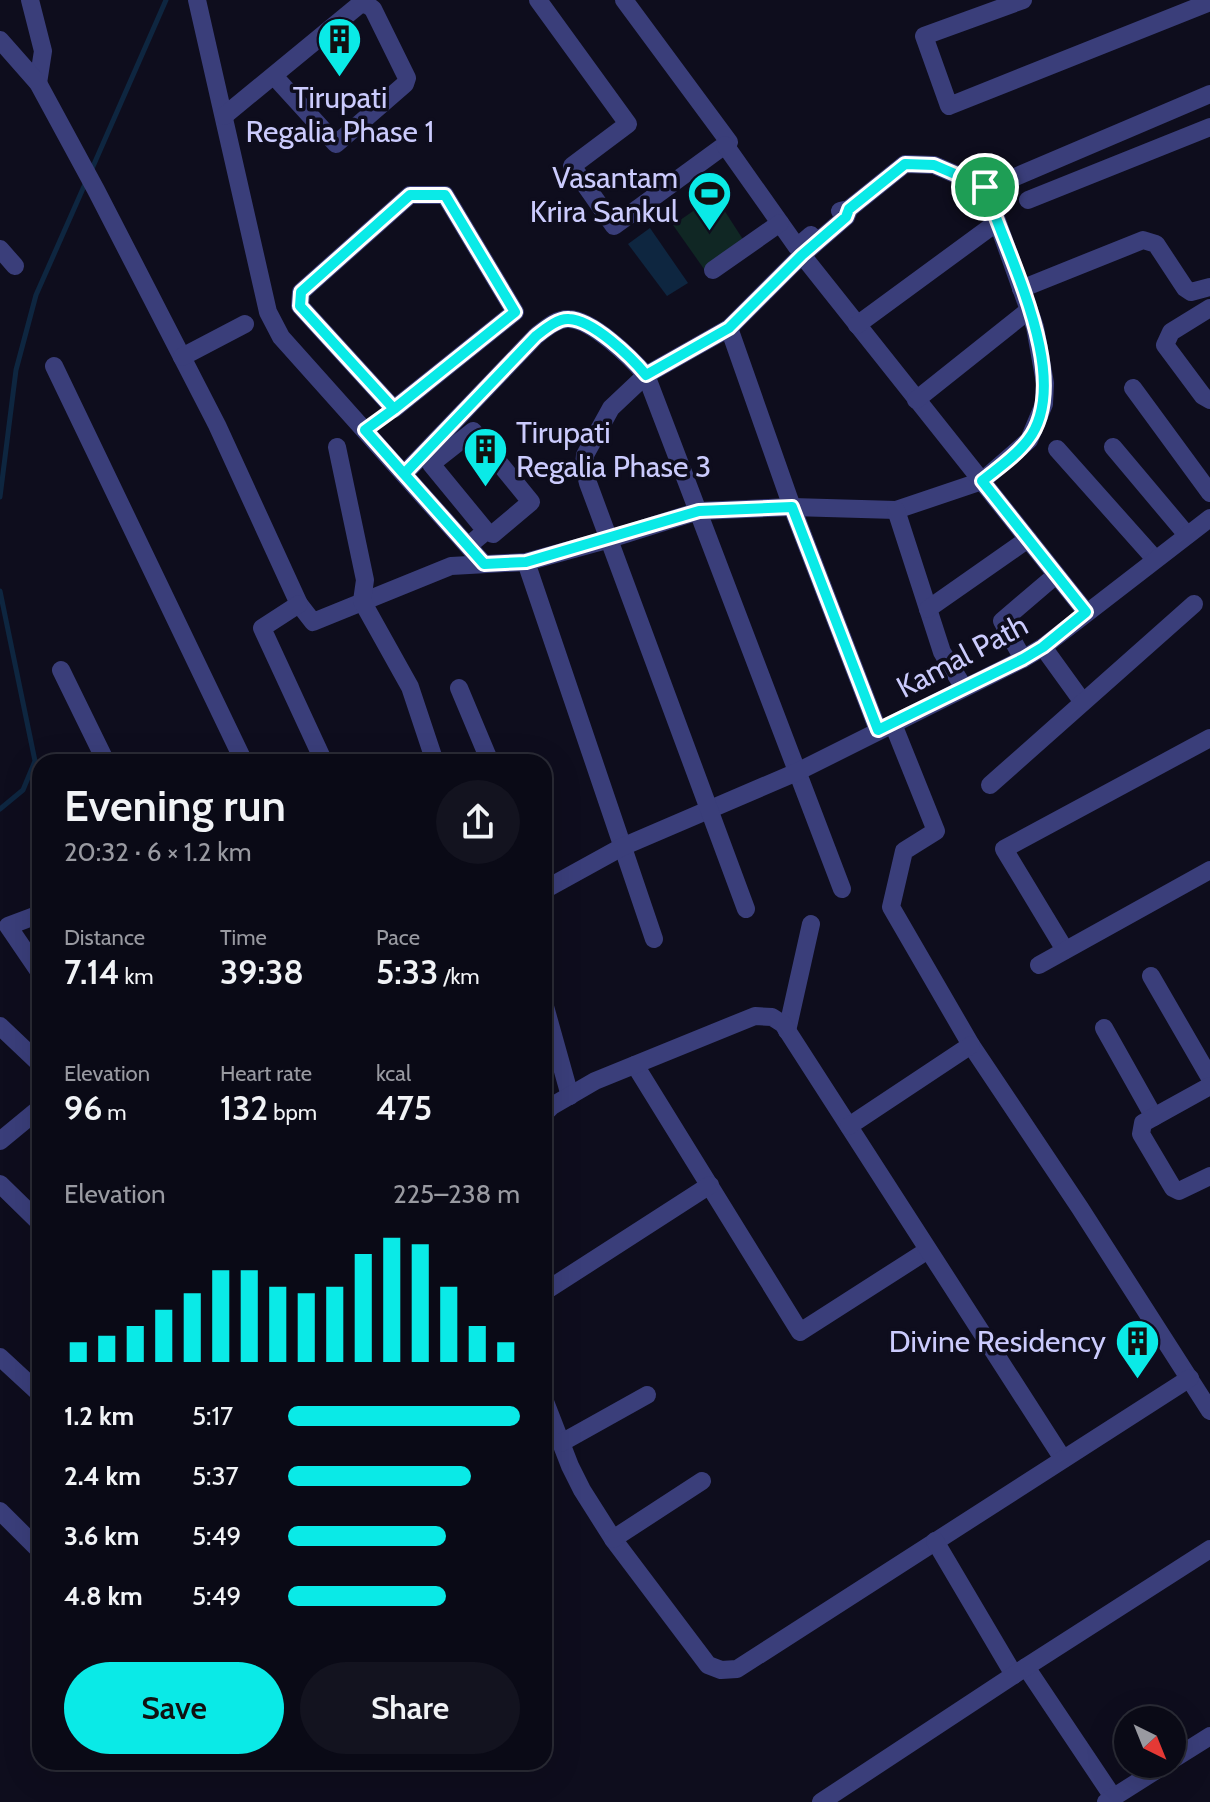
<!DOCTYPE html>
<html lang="en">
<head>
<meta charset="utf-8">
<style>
	:root { --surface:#0a0a16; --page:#13131f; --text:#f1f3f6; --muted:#999aa1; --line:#2a2b35; --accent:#0aeae7 }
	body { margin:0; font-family:Cabin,sans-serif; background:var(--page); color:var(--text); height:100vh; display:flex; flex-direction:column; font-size:30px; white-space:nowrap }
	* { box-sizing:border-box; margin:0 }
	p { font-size:26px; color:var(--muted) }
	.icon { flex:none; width:44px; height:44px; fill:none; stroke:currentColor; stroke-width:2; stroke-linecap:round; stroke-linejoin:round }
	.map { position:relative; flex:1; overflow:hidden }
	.details { position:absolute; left:32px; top:754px; width:520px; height:1016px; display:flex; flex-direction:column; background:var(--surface); border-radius:24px; box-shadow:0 8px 32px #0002,0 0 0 2px var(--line) }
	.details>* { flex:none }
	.needle { width:52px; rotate:137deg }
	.fabs { position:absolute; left:1114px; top:1706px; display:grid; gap:16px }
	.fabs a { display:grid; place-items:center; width:72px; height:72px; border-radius:50%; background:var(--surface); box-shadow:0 8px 32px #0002,0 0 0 2px var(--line); font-size:40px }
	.pin { position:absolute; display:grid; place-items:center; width:68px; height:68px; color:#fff; margin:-34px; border:4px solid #fff; border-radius:50%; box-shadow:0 2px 8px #0007 }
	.round { display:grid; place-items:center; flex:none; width:84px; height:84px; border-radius:42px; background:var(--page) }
	.summary { display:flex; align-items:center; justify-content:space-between; height:136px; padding:0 32px }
	h1 { font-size:44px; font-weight:600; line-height:60px }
	.metrics { display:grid; grid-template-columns:repeat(3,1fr); gap:12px; height:136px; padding:8px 32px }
	.metrics div { display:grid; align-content:center }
	.metrics b { font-size:34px; font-weight:600 }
	.metrics small { font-size:22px; font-weight:400 }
	.metrics p { font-size:22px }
	.chart { height:224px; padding:16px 32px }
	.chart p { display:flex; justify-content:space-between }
	.chart svg { width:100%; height:144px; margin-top:8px; stroke:var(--accent); stroke-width:6 }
	.action { display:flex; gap:16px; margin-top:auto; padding:16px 32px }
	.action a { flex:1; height:92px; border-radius:48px; background:var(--accent); color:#111; font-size:32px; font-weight:600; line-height:92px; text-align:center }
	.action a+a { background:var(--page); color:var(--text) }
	ul { padding:0 32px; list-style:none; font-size:26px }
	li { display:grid; grid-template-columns:128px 96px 1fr; align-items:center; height:60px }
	li i { height:20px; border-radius:10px; background:var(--accent) }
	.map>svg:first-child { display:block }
</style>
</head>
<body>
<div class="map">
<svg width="1210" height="1802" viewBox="0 0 1210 1802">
	<rect width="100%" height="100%" fill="#0e0d1d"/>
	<polygon fill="#102724" points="715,196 744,241 704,269 673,225"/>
	<polygon fill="#0e2640" points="650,228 688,283 667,296 628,244"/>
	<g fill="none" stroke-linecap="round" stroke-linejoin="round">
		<g stroke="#0e2640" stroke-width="5">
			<polyline points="91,171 166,0"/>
			<polyline points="0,497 16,370 36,295 85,184"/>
			<polyline points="0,591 35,761 23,790 0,809"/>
		</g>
		<g stroke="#3a3e7a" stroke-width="18">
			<polyline points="30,0 43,51 38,83"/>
			<polyline points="197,0 268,312 281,337 484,564"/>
			<polyline points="538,0 628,124 572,166 614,226 729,142 624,0"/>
			<polyline points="1023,0 924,36 949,106 1210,2"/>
			<polyline points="0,40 38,83 96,190 217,425 299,604 313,622 451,566 526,562 610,539 699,511 792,507 896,510 982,481 1029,440 1044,404 1045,383 1035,327 985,187"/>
			<polyline points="224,116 359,5 366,4 373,9 407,78 405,84 336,144 274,76"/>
			<polyline points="725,145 797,247 811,235"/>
			<polyline points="985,187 1001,183 1210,94"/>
			<polygon points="410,195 445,195 515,312 394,409 300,306 301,292"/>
			<polyline points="1028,200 1210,127"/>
			<polyline points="840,211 849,209 905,164 934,165 985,187"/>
			<polyline points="0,249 15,266"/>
			<polyline points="802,255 1086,612"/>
			<polyline points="713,270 780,223"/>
			<polyline points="1021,289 1143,240 1156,244 1185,288 1191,292 1210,287"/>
			<polyline points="1210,308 1171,332 1165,345 1203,396 1210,400"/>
			<polyline points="857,325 996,223"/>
			<polyline points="729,328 792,507 878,730"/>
			<polyline points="182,357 245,324"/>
			<polyline points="54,366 244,762"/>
			<polyline points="1133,388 1210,493"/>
			<polyline points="916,400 1029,310"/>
			<polyline points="337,447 365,580 362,601 410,687 435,762"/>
			<polyline points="1113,447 1187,535"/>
			<polyline points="1057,449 1155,559"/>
			<path d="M404,474L536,336C545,329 557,318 569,319C593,320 631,358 646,375L842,889"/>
			<polyline points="896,510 942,652 964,688"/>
			<polyline points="468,546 486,531 493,534 531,502 473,431 431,464 486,531"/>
			<polyline points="526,562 654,939"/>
			<polyline points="299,604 262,628 324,762"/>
			<polyline points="928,609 1028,539"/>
			<polyline points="1043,647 1082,701"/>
			<polyline points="1023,659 1002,621 1056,575"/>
			<polyline points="61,670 106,762"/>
			<polyline points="459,688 490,762"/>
			<polyline points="893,724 936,831 904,851 891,907 971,1045 1080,1208 1210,1411"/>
			<polyline points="990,785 1194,604"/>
			<polyline points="544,890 622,847 797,772 1023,659 1043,647 1210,518"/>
			<polyline points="746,909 588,483 584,467 585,455 611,408 646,375 729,328 802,255 846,217 849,209"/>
			<polyline points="40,914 8,926 40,973"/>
			<polyline points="1065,950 1004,849 1210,738"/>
			<polyline points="1039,965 1210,870"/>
			<polyline points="1151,976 1210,1078"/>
			<polyline points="544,1003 570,1096"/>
			<polyline points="0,1026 40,1064"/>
			<polyline points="1104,1028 1154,1117"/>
			<polyline points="787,1031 811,924"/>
			<polyline points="635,1065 800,1332 928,1250"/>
			<polyline points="1210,1086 1143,1123 1141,1134 1173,1188 1179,1191 1210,1176"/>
			<polyline points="544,1114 552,1106 595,1081 755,1016 772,1017 783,1024 1063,1459"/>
			<polyline points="849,1126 971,1045"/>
			<polyline points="0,1141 40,1108"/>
			<polyline points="0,1184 40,1223"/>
			<polyline points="544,1292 710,1185"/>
			<polyline points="0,1357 40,1394"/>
			<polyline points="544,1399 570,1466 582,1490 613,1539 708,1665 721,1670 737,1669 1190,1378"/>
			<polyline points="561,1443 647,1395"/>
			<polyline points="0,1511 40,1551"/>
			<polyline points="613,1539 702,1481"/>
			<polyline points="935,1541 1014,1675"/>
			<polyline points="1026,1667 1113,1797"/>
			<polyline points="1172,1760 1210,1736"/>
			<polyline points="821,1802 1026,1667 1210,1549"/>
			<polyline points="1106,1802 1166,1764"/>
		</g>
	</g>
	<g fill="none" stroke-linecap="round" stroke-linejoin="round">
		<defs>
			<path id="route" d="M985,187L934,165L905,164L849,209L846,217L802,255L729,328L646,375C631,357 593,320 569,319C558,318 545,329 536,336L404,474L365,430L394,409L300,306L301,292L410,195H445L515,312L394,409L365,430L484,564L526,562L699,511L792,507L878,730L1023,659L1043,647L1086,612L982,481C998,468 1016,456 1028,440C1075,379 1005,252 985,187"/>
		</defs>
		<use href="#route" stroke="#fff" stroke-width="16"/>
		<use href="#route" stroke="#0aeae7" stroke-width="10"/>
	</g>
	<defs>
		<symbol id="building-pin" viewBox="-11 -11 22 30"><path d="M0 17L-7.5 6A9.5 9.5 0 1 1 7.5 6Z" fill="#0aeae7" stroke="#0e0d1d"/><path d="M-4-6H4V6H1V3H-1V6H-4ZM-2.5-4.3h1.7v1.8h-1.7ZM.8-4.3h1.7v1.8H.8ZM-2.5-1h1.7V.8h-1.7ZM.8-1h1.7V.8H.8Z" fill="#111"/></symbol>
		<symbol id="stadium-pin" viewBox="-11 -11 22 30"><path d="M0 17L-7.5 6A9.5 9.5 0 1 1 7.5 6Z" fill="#0aeae7" stroke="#0e0d1d"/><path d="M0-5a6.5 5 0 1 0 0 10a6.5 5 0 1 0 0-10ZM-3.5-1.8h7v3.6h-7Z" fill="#111"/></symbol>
	</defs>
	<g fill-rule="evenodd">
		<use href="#building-pin" x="314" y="14" width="51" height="69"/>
		<use href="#stadium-pin" x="684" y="168" width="51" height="69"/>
		<use href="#building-pin" x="460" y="424" width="51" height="69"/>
		<use href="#building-pin" x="1112" y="1316" width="51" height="69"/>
	</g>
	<g text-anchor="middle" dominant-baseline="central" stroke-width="7" stroke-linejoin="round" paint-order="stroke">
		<g font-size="30" fill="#cbcbfd" stroke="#0e0d1d" text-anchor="end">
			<text x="340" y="97" text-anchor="middle">Tirupati<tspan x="340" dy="34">Regalia Phase 1</tspan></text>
			<text x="678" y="177">Vasantam<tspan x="678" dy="34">Krira Sankul</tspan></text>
			<text x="516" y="432" text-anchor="start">Tirupati<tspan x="516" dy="34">Regalia Phase 3</tspan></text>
			<text x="1106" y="1341">Divine Residency</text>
		</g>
		<g font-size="30" fill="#cbcbfd" stroke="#0e0d1d">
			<text transform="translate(962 656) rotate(-28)">Kamal Path</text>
		</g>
	</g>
</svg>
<div class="fabs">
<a><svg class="needle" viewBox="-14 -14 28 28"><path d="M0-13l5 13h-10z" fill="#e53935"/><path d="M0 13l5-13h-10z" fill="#999aa1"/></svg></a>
</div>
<div class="pin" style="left:985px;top:187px;background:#1e9e55"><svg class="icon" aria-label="arrive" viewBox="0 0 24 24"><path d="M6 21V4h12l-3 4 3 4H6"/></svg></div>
<section class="details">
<div class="summary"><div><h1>Evening run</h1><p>20:32 · 6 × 1.2 km</p></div><a class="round"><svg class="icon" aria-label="share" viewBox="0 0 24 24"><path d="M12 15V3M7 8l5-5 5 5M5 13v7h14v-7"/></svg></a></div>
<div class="metrics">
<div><p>Distance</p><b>7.14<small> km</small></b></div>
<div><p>Time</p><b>39:38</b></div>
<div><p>Pace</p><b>5:33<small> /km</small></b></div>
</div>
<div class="metrics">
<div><p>Elevation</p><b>96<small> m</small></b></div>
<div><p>Heart rate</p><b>132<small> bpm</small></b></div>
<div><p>kcal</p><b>475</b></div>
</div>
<div class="chart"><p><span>Elevation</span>225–238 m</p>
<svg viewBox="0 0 160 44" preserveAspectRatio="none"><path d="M5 44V38M15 44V36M25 44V33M35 44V28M45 44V23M55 44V16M65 44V16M75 44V21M85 44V23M95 44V21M105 44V11M115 44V6M125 44V8M135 44V21M145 44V33M155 44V38"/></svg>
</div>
<ul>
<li><b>1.2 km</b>5:17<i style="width:100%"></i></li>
<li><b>2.4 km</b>5:37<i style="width:79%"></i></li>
<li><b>3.6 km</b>5:49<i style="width:68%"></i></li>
<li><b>4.8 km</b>5:49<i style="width:68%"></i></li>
</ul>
<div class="action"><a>Save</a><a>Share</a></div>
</section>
</div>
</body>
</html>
